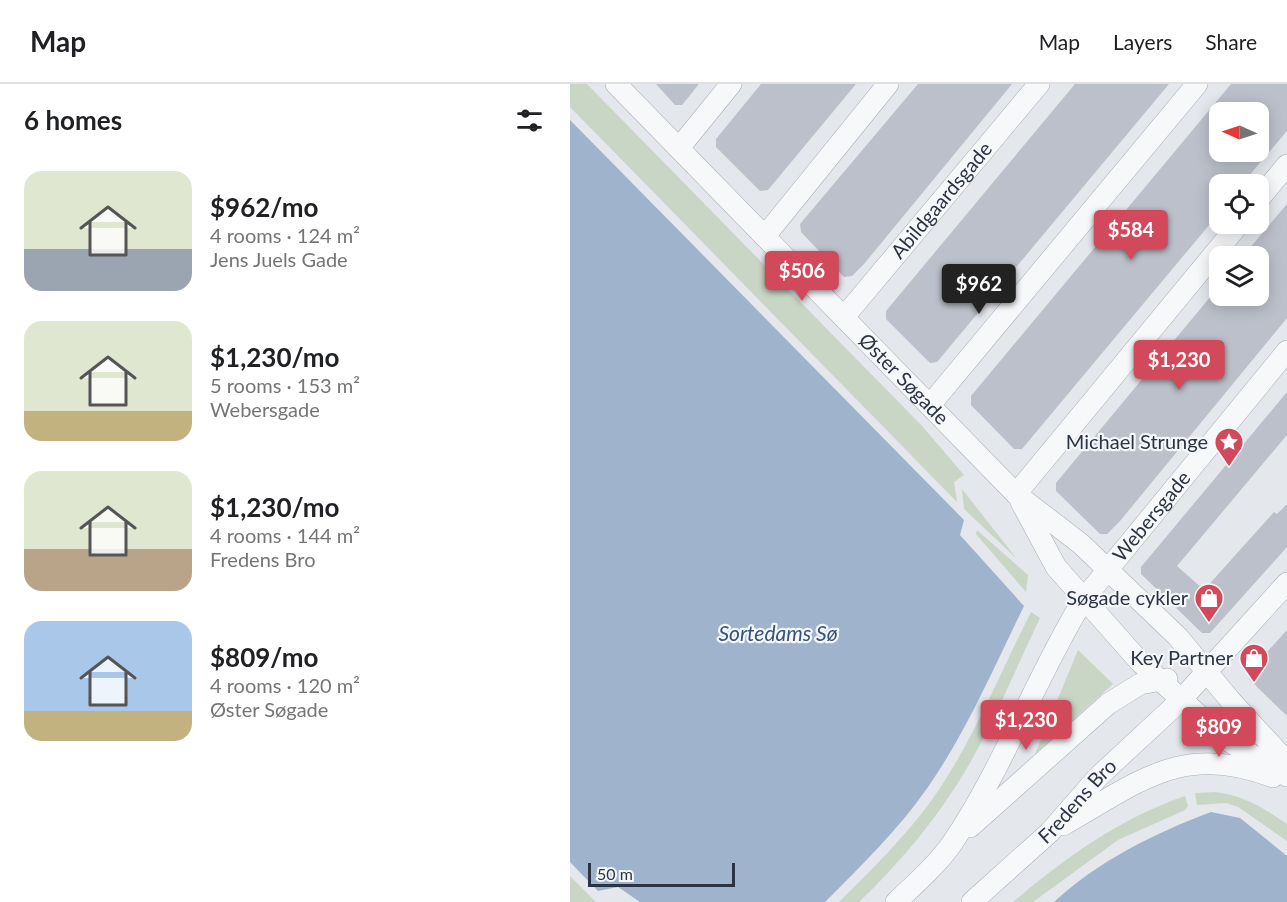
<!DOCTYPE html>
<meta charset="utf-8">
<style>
:root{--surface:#fff;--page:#f6f6f6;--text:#202124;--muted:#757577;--line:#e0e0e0;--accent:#d1495b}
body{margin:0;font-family:Lato,sans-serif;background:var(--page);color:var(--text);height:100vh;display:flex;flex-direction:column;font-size:22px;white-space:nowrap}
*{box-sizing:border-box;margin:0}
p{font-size:20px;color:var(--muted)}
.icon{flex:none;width:33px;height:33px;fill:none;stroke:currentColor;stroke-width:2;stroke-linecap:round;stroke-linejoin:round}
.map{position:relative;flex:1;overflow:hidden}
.sheet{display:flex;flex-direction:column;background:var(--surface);width:570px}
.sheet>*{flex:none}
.needle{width:39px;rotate:273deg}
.controls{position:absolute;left:639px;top:18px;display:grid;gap:12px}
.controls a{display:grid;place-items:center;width:60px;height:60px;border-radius:12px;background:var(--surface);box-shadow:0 3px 15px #0003;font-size:30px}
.scale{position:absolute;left:18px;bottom:15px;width:147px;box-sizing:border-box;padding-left:6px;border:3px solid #2b3445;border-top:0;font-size:16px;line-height:21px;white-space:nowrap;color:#2b3445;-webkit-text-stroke:4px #f4f6f9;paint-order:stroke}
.price{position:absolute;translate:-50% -51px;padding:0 14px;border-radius:6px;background:var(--accent);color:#fff;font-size:20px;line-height:39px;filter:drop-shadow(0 2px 3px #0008)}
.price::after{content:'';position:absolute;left:50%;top:36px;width:18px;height:14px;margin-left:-9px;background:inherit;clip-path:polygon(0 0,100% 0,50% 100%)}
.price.active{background:#222;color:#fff}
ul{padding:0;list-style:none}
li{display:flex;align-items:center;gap:18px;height:150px;padding:0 24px}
li span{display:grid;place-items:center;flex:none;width:168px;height:120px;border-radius:18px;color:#555}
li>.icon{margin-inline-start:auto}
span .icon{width:72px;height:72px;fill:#fffc;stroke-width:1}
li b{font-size:26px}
h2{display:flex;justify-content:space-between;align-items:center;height:72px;padding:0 24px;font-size:26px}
header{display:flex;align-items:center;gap:36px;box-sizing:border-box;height:84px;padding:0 30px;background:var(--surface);border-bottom:2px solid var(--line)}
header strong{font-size:28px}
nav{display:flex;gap:33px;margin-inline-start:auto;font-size:21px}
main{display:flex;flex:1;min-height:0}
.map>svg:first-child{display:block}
</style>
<header>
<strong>Map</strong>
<nav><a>Map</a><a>Layers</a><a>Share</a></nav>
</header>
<main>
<section class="sheet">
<h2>6 homes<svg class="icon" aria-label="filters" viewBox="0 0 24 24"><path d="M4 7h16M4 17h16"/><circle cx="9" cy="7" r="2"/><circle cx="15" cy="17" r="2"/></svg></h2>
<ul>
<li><span style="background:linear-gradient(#dfe7d0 65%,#9aa5b1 0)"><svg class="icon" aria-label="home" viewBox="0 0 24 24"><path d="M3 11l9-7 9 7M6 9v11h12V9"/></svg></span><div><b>$962/mo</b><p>4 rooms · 124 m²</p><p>Jens Juels Gade</p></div></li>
<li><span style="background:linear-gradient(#dfe7d0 75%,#c2b280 0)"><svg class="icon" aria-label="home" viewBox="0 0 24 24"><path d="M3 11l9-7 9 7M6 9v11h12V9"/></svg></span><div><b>$1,230/mo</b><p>5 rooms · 153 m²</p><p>Webersgade</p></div></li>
<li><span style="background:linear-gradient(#dfe7d0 65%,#b9a48a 0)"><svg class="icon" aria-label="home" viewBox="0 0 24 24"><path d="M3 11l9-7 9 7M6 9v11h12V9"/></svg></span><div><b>$1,230/mo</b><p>4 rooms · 144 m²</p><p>Fredens Bro</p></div></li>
<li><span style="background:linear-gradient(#a9c7e8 75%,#c2b280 0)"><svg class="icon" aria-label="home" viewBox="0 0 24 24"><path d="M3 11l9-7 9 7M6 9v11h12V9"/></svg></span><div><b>$809/mo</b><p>4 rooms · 120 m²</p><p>Øster Søgade</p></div></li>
</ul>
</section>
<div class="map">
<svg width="717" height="818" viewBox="0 0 717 818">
<rect width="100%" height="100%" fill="#e4e7ec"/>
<!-- green -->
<g fill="#c9d6c5">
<path d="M0 0H17L352 342 394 391 384 398 387 418 0 23Z"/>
<path d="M392 405 447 475 394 425Z"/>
<path d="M407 446 458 491 456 508 406 450Z"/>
<path d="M461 528 470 534C447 582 426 633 400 679 370 731 332 777 289 818H269C301 786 334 754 361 717 402 660 429 591 461 528Z"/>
<path d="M508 566 543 600 465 670Z"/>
<path d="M645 708C673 711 694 724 717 740V757L668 723 656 719 627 721 625 709Z"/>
<path d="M615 712 618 722 615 726 548 756 463 818H443C495 774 550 734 615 712Z"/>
<path d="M0 792 26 818H0Z"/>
</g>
<!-- water -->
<g fill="#9fb4cc">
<path d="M0 36 394 436 390 451 454 522C424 583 397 647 358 703 329 745 291 782 255 818H70L48 803 28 807 0 778Z"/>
<path d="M641 728 670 734 717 772V818H484C528 777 585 749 641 728Z"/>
</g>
<!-- building -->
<g fill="#bbc0ca" fill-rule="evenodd">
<path d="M86 0H129L112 21H105Z"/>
<path d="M191 0H286L198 106 190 107 146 63V55Z"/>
<path d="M348 0H442L294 180 282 192 274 193 231 148 230 140Z"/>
<path d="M505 0H599L367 278 360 279 316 235V227Z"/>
<path d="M661 0H717V47L672 100H650V128L452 365H444L401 321V312ZM650 28H688V68H650Z"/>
<path d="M717 120V234L550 437 537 450H530L486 407V399L641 212H688V172H673Z"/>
<path d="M717 308V351L607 482 634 506 704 428 707 430 717 420V463L640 549H632L571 490V483Z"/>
<path d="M717 546V632L679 595 680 587Z"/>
</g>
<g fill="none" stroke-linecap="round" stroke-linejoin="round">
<!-- minor casing -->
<g stroke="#a9aeb7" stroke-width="22">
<g id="minor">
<path id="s1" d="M46 0 446 410 511 460 608 553 660 616 717 678"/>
<path d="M109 64 161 0"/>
<path d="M688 116 717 81"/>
<path d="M195 152 318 0"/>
<path id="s2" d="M274 233 469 0"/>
<path d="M360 321 627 0"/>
<path d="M446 410 669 140"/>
<path d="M451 418 486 483 570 578 655 655 717 692"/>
<path d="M493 741C569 698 612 658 703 693"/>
<path d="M400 743 538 620 570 600 597 595"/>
<path id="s3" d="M326 818C345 800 368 780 383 758 434 682 465 595 513 516L717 267"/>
<path id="s4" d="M402 818 480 748 528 693 610 617 717 499"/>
</g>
</g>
<!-- minor -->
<use href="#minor" stroke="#f7f8fa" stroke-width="21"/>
</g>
<!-- icons -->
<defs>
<g id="sight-pin" transform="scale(1.5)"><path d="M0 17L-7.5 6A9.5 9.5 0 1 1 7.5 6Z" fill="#d1495b" stroke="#f4f6f9"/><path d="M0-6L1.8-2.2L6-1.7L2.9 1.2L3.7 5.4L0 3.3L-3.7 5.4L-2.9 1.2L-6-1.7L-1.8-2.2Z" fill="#fff"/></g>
<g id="shop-pin" transform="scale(1.5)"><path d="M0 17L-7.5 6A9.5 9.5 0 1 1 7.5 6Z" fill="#d1495b" stroke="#f4f6f9"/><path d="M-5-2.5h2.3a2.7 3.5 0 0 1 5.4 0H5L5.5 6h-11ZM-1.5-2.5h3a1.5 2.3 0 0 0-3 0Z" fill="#fff"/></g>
</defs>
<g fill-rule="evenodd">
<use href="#sight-pin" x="659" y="358"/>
<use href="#shop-pin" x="639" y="514"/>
<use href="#shop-pin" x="684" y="574"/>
</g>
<g text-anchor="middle" stroke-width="4.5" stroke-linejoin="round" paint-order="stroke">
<!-- street labels -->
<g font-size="20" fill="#2b3445" stroke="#f4f6f9">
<text dy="7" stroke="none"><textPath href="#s2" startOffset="152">Abildgaardsgade</textPath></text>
<text dy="7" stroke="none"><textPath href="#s1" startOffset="412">Øster Søgade</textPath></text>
<text dy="7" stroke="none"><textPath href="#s3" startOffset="466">Webersgade</textPath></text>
<text dy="7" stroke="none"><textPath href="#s4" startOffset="146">Fredens Bro</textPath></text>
</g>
<!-- poi labels -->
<g font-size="20" fill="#2b3445" stroke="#f4f6f9" text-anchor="end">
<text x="638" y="365">Michael Strunge</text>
<text x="618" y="521">Søgade cykler</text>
<text x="663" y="581">Key Partner</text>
</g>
<!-- water labels -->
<g font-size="21" font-style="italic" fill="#34527a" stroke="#f4f6f9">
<text x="208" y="557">Sortedams Sø</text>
</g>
</g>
</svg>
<div class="controls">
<a><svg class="needle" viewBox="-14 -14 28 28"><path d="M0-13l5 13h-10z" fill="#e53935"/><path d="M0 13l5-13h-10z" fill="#757577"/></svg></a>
<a><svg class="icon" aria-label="locate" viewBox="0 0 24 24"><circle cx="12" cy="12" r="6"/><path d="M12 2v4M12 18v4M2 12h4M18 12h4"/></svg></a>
<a><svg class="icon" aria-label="layers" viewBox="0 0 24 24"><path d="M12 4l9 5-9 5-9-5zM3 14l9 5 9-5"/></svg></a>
</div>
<div class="scale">50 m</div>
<b class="price" style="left:561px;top:177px">$584</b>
<b class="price" style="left:232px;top:218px">$506</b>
<b class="price active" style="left:409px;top:231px">$962</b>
<b class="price" style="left:609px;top:307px">$1,230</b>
<b class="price" style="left:456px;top:667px">$1,230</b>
<b class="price" style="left:649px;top:674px">$809</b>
</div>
</main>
